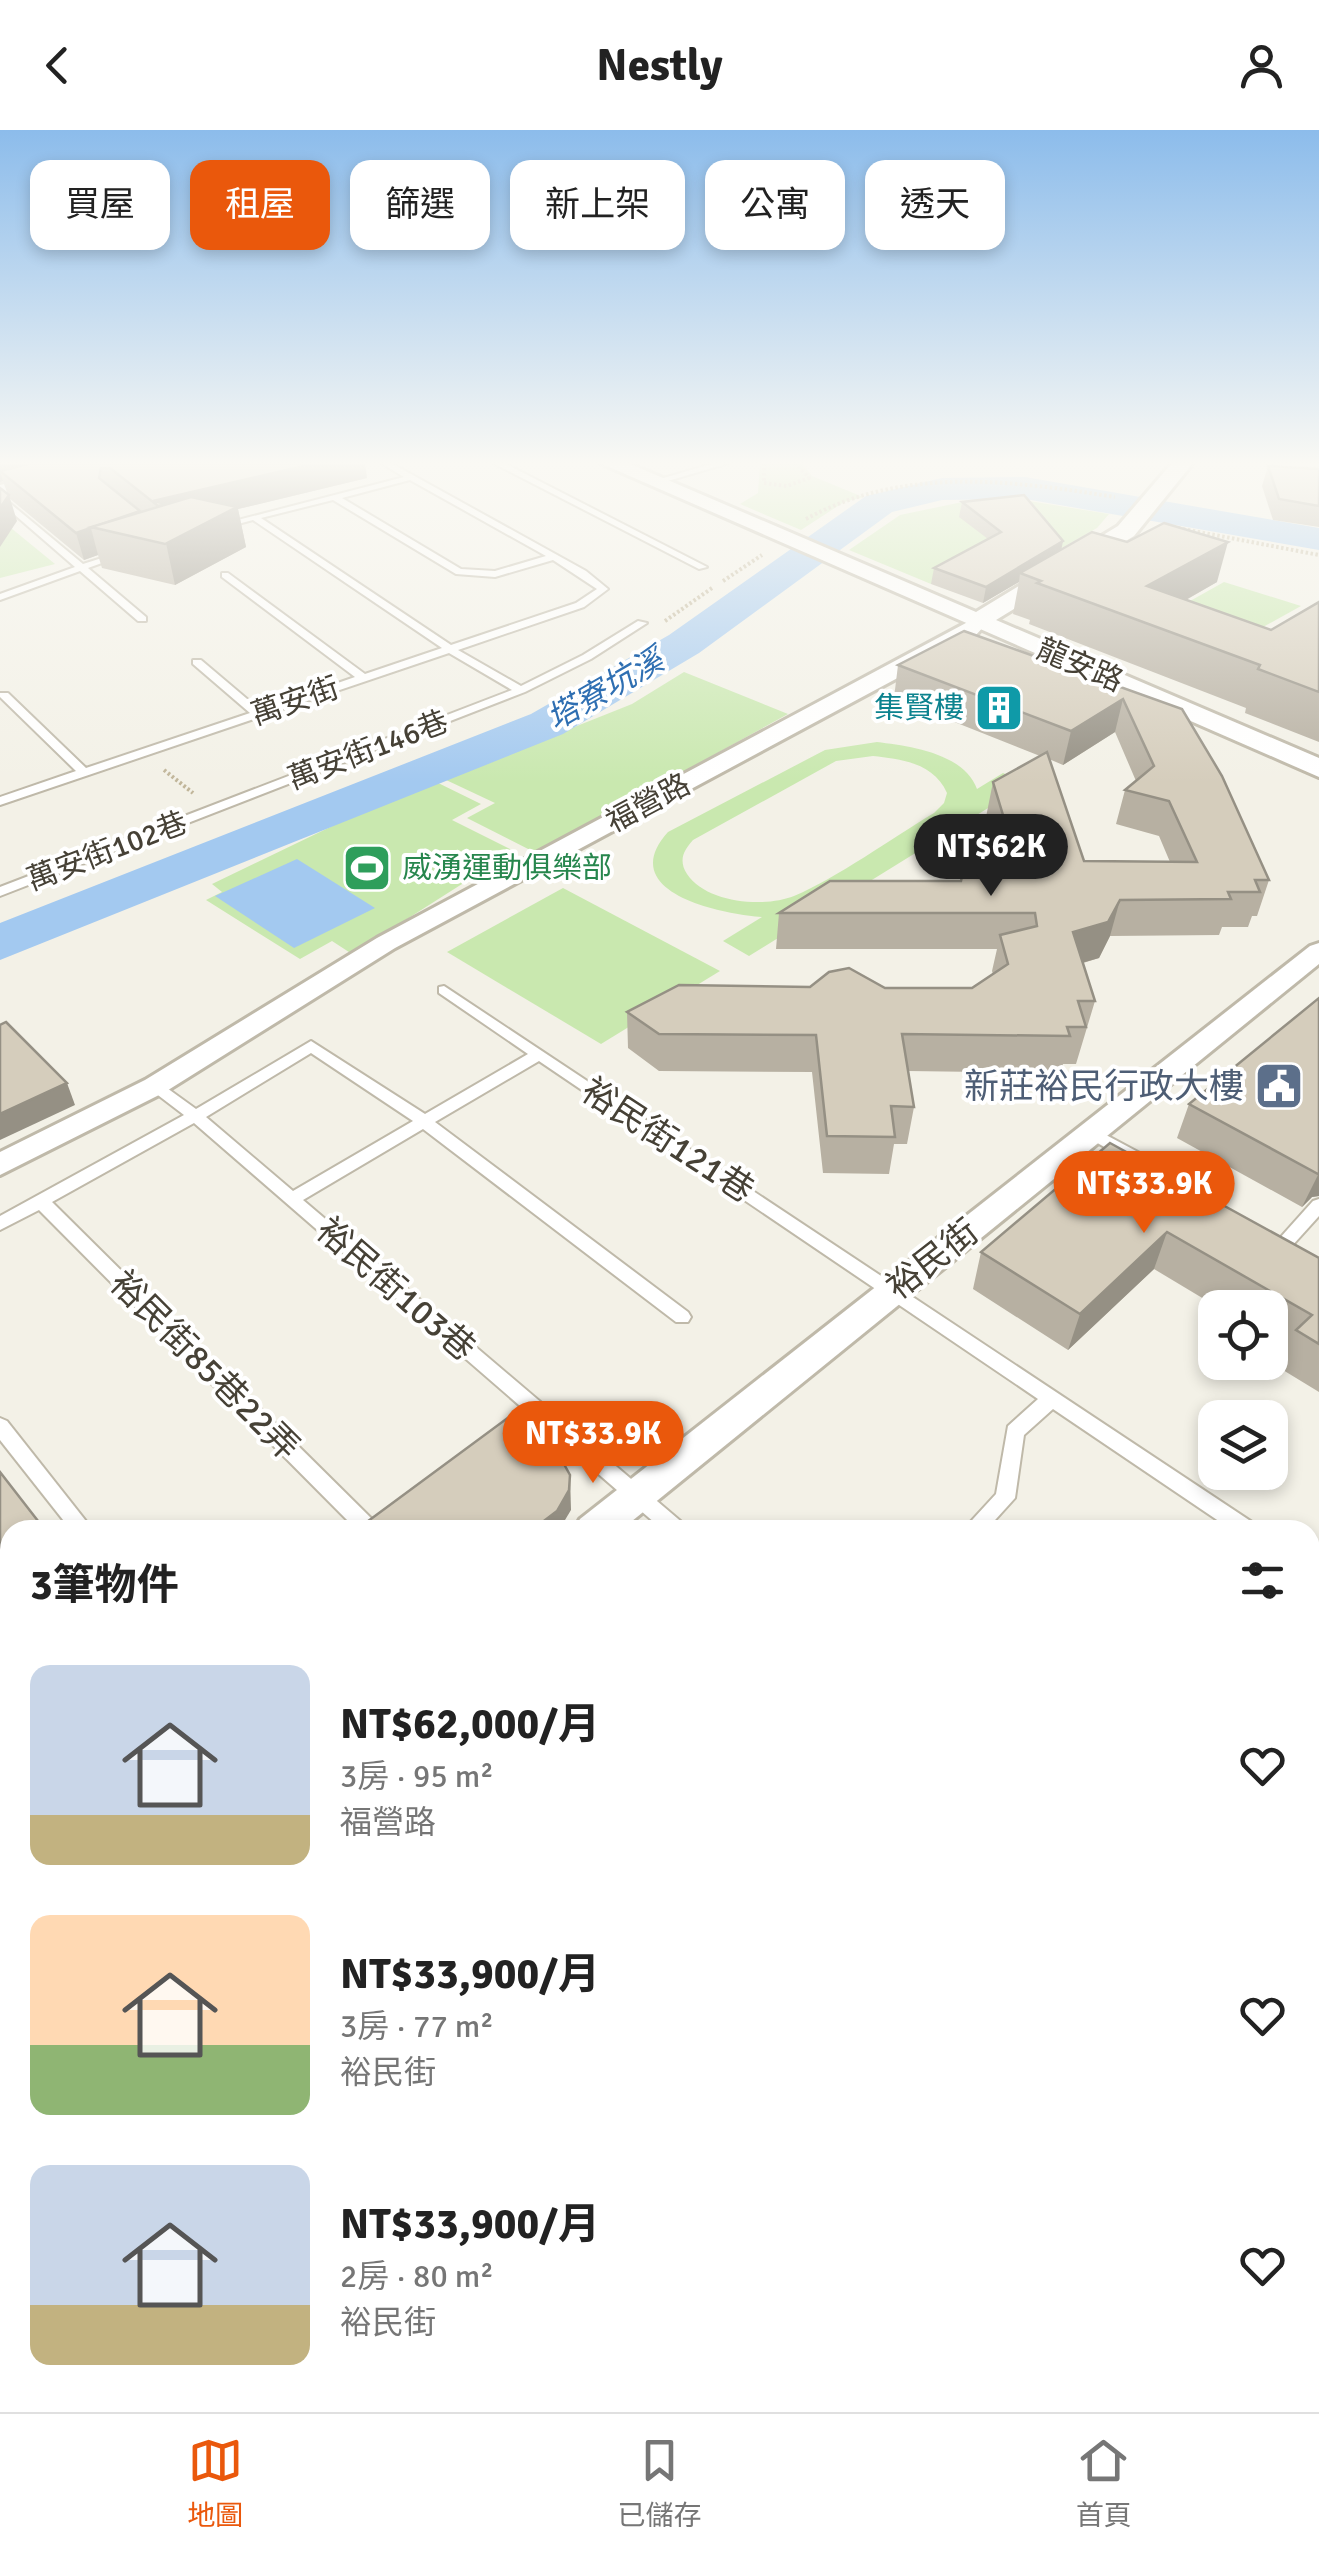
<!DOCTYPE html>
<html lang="zh-TW">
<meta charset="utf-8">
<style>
:root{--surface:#fff;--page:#f2f2f2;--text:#222;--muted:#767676;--line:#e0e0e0;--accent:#ea580c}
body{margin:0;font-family:Signika,"Noto Sans TC",sans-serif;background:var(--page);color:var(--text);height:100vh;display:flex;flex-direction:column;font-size:38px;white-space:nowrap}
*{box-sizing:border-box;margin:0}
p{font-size:32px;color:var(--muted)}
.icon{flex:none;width:55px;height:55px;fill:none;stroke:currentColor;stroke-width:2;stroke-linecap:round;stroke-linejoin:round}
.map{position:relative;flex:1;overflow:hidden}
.sheet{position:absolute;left:0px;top:1390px;width:1320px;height:892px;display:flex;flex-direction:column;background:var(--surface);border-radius:30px 30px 0 0;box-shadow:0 5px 15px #0003}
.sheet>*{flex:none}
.hud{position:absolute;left:30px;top:30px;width:1260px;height:90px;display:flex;gap:20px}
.tools{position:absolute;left:1198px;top:1160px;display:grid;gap:20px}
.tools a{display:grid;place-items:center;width:90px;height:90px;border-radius:20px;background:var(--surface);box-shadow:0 5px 15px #0003;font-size:50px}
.price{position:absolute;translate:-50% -85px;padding:0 22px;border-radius:35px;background:var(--accent);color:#fff;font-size:32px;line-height:65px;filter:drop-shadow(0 2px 5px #0008)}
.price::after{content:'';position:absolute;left:50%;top:60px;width:30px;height:22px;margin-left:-15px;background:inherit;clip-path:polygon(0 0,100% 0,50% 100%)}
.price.selected{background:#222;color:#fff}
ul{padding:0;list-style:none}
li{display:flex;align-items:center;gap:30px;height:250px;padding:0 30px}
li span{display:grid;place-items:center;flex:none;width:280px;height:200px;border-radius:20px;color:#555}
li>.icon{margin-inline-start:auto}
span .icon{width:120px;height:120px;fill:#fffc;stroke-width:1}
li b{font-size:42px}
h2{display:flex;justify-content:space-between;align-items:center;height:120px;padding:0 30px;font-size:42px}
.tag{padding:0 35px;border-radius:20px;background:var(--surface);box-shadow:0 5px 15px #0003;font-size:35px;line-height:90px}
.tag.selected{background:var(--accent);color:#fff}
header{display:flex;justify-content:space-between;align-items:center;height:130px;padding:0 30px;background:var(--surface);font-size:45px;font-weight:700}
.tab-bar{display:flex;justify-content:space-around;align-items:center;height:140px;border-top:2px solid var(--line);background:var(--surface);font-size:28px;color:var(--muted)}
.tab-bar a{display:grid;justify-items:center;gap:5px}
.tab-bar .selected{color:var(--accent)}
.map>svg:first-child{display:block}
</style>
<header><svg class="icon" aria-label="back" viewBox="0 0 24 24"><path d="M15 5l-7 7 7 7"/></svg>Nestly<svg class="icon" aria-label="person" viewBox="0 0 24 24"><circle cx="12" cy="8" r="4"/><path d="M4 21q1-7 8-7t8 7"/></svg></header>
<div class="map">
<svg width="1319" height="2282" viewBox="0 0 1319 2282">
<rect width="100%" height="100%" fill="#f3f1e7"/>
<!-- green -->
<g fill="#c9e8af" fill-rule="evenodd">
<path d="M760 333H802L812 346 863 367 844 372 801 400 740 374 758 363Z"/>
<path d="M972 370H1023L1109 384 1097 398 1042 429 1001 416 931 454 849 420 900 385Z"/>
<path d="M0 389 55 434 0 448Z"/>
<path d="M1224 452 1301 476 1256 501 1174 480Z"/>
<path d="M684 542 788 584 536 723 467 688 495 673 444 649 632 574Z"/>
<path d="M877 612C909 616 964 623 977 659L1003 643 1027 654 749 826 723 811 762 787C720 784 614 762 668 702L825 620ZM873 626C901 629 934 633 947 663L944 673 934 683C892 708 837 748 794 766 764 778 706 773 687 744 678 730 684 720 693 710L836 631Z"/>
<path d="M430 649 481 674 452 690 514 721 352 824 332 811 300 829 206 770 222 762 212 754Z"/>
<path d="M563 758 720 841 601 914 447 822Z"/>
</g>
<!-- water -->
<path fill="#a3c9f0" d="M297 729 375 778 294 818 215 766Z"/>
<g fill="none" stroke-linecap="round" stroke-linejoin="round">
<!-- river -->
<path fill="#a3c9f0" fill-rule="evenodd" d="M1025 347 1319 398V420L1025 369 942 370 892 382 699 523 563 604 0 830V793L531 584 669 505 866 366 942 348Z"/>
<!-- service casing -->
<g stroke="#bfb9a9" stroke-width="4">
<g id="service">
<path d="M381 333H391L586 441 608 459 584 477 458 520 521 556 583 525 638 491 647 493 591 529 525 562 0 766V757L512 560 449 523 0 675V667L76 641 0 567V563H8L86 638 250 583 193 534V530H201L260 580 355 547 222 447V443H228L365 544 442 518 253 390 219 399 215 396 404 347ZM410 350 546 426 495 441 461 439 342 368ZM333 370 456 444 495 447 553 430 597 459 576 473 451 515 261 388Z"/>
<path d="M493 333H504L707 437 699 439Z"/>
<path d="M715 333H729L654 355 650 352Z"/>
<path d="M0 365 83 434 124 421V425L88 438 146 487V491H138L80 441 0 470V464L75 437 0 372Z"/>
<path d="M444 856 1255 1394 1258 1400H1232L1053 1279 1024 1305 1015 1368 986 1400H963L996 1364 1008 1296 1038 1269 539 931 435 992 688 1182 691 1187 688 1192H676L423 999 303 1070 684 1394 687 1400H663L194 993 52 1072 376 1393 379 1400H357L39 1080 0 1100V1086L184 985 150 959 147 956 150 953H160L196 979 311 911 425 984 528 924 439 863V857ZM311 923 413 991 293 1061 206 987Z"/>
<path d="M1093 998 1151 1029 1153 1033 1151 1037H1139L1087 1007 1085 1003Z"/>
<path d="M1319 1069V1086L1291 1117H1279L1276 1113 1279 1109 1313 1071Z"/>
<path d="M0 1288 7 1291 93 1400H71L0 1310Z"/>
<path d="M1310 1433 1319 1437V1457L1310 1453Z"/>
<path d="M1319 1475V1502L1310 1507V1480Z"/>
<path d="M1310 1948 1319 1951V1983L1310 1980Z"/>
<path d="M1319 2116V2154L1310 2157V2119Z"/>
<path d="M324 2272H356L360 2282H328Z"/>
<path d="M768 2272H801L805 2282H772Z"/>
<path d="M1222 2272H1252L1249 2282H1219Z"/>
</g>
</g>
<!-- minor casing -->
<g stroke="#bfb9a9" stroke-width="6">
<g id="minor">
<path d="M100 333H130L0 365V355Z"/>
<path d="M979 486 988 492 974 507 395 818 165 962 0 1045V1022L145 950 377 808Z"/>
<path d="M1319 813V834L621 1400H574L580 1389 1310 816Z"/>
<path d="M10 1851V1903L0 1907V1855Z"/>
</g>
</g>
<!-- tertiary casing -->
<g stroke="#bfb9a9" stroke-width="6">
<path id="tertiary" d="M600 333H628L976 482 1118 396 1172 333H1193L1134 406 996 490 1319 628V647Z"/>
</g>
<!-- path -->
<g stroke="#c1b69a" stroke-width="4" stroke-dasharray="2.5 2.5" stroke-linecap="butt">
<path d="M764 333V353L787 356 809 348 796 333"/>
<path d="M806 389C903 336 1010 350 1115 367"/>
<path d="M1173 397 1319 425"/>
<path d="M723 451 762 425"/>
<path d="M665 491 712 458"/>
<path d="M164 640 193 663"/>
</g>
<!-- service -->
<use href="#service" fill="#fff" fill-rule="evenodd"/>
<!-- minor -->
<use href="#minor" fill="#fff" fill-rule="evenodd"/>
<!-- tertiary -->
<use href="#tertiary" fill="#fff" fill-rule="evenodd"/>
</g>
<!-- wall -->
<g fill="#b7b0a2" fill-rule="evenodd">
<path d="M0 333 367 348 238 379 246 417 175 455 102 438 98 425 84 430 9 368 17 391 3 351 0 352Z"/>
<path d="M1268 336 1319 339V397L1273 390 1262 356Z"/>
<path d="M962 372 1062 419 1217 452 1186 470 1271 500 1319 472V612L1245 583 1246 578 1029 494 1030 490 1013 484 1019 452 983 473 931 454 934 438 988 409 959 387Z"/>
<path d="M964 501 1182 579 1269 750 1257 786H1252L1248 797H1222L1219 805 1110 806 1099 828 1083 833 1095 871 1076 934H1063L1060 943 908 941 914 977 907 1014H894L889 1044 823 1043 812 942 659 941 628 918 627 882 885 858H972L993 844 992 841 997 819H776L779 783 961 751 996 722 986 687 993 652 1040 626 894 568 898 535ZM1115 602 1136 651 1125 660 1116 694 1159 706 1170 732 1084 731 1049 629 1063 635Z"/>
<path d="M1319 868V1066L1312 1067 1302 1077 1177 1008 1189 974Z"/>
<path d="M1110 1013 1319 1128V1262L1278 1237 1287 1218 1270 1208V1178H1219L1154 1139 1068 1220 973 1159 981 1122Z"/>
</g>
<!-- shaded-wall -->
<g fill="#959084">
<path d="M0 333H55L0 341 3 351 0 352Z"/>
<path d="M317 333H365L367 348 238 379 246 417 175 455 158 376 153 371Z"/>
<path d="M9 365 17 391 0 417V378Z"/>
<path d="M91 398 98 425 84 430 76 403Z"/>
<path d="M1063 411 1060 427 1020 443 1019 452 983 473 986 457Z"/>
<path d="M1228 412 1217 452 1145 493 1147 456Z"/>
<path d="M1123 569 1115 602 1063 635 1071 601Z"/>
<path d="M1120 770 1110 806 1099 828 1064 838 1073 802Z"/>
<path d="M67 953 75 975 0 1010V984Z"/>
<path d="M1319 1043V1066L1312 1067 1302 1077Z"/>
<path d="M1167 1102 1154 1139 1068 1220 1080 1184Z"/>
<path d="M570 1345 571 1380 559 1400H532Z"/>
<path d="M10 1808V1842L0 1850V1815Z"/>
</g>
<!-- building -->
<g fill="#d5cdbc" stroke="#959084" stroke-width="2.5">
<path d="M33 333H317L153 371 166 374 158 376 110 338H101L99 348 140 381 76 403 0 341Z"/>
<path d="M1268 336 1319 339V376L1279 369Z"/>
<path d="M0 358 9 365 0 378Z"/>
<path d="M1024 365 1063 411 986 457 934 438 1001 402 962 372Z"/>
<path d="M191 367 237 377 165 414 91 397Z"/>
<path d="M1164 393 1228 412 1147 456 1271 500 1319 472V562L1258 539 1260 535 1037 453 1041 451 1020 443 1092 402 1127 412Z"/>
<path d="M964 501 1182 579 1222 646 1269 750H1255L1260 762H1228L1231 769 1120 770 1108 792 1073 802 1095 871H1078L1086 897H1067L1070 906 902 904 914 977 891 976 895 1007 827 1006 816 905 659 904 627 882 679 855 810 857 829 842 849 838 885 858H972L1008 834 1000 805 1037 796 1035 783H779L830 751H961L966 728 1013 718 993 652 1047 622 1084 731 1197 732 1169 671 1125 660 1154 636 1123 569 1071 601 898 535Z"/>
<path d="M1319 868V1043L1318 1044 1189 974Z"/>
<path d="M6 892 67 953 0 984V895Z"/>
<path d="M1110 1013 1319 1128V1214L1296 1200 1312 1185 1167 1102 1080 1184 981 1122Z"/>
<path d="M513 1284 560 1327 570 1345 569 1360 557 1381 532 1400H356Z"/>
<path d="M0 1342 45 1400H10V1531L0 1517Z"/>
<path d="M10 1660V1808L0 1815V1668Z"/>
<path d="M359 2272H543L550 2282H365Z"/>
</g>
<!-- sky -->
<linearGradient id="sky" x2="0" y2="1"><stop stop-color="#8cbceb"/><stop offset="0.51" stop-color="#faf9f4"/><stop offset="1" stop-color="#faf9f4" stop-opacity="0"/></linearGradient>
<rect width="1319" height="653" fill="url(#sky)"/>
<!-- icons -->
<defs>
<g id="building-square" transform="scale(2.5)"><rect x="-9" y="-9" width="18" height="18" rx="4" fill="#0f9aa8" stroke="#fff"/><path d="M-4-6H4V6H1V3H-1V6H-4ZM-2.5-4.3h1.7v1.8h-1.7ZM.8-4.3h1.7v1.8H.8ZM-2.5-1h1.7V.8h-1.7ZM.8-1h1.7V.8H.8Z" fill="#fff"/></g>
<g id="stadium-square" transform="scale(2.5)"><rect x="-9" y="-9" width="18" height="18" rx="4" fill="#2e9e5b" stroke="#fff"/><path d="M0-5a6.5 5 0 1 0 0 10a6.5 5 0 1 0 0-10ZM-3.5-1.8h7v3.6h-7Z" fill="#fff"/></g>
<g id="civic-square" transform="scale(2.5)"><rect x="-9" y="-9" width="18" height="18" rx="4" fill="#5c6f8a" stroke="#fff"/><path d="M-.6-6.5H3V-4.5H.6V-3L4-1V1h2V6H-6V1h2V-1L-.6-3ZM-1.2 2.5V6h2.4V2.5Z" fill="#fff"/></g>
</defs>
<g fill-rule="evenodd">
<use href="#building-square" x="999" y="578"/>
<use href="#stadium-square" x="367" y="738"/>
<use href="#civic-square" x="1279" y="956"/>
</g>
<g text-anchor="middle" stroke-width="8" stroke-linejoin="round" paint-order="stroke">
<!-- far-street labels -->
<g font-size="30" fill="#464136" stroke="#fff">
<text transform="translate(1080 535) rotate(23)" y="10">龍安路</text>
<text transform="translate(295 571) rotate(-19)" y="10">萬安街</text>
<text transform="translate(368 620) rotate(-21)" y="10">萬安街146巷</text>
<text transform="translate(648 673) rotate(-28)" y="10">福營路</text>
<text transform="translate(107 721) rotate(-21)" y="10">萬安街102巷</text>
</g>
<!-- far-culture labels -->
<g font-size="30" fill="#0d838f" stroke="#fff" text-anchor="end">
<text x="964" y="588">集賢樓</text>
</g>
<!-- far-leisure labels -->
<g font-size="30" fill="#27864d" stroke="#fff" text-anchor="start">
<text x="402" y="748">威湧運動俱樂部</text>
</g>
<!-- far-water labels -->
<g font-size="32" font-style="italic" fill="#2f6fb2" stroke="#fff">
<text transform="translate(605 559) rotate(-30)" y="11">塔寮坑溪</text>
</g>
<!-- service labels -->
<g font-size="35" fill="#4e5e75" stroke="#fff" text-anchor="end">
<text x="1244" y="968">新莊裕民行政大樓</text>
</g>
<!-- street labels -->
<g font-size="35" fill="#464136" stroke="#fff">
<text transform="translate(668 1010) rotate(33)" y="12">裕民街121巷</text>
<text transform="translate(932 1129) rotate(-38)" y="12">裕民街</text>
<text transform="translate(396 1159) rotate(41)" y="12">裕民街103巷</text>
<text transform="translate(205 1235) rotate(45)" y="12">裕民街85巷22弄</text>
</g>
</g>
</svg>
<div class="tools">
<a><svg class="icon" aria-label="locate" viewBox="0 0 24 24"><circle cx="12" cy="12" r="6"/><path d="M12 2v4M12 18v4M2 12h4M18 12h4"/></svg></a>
<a><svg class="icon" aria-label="layers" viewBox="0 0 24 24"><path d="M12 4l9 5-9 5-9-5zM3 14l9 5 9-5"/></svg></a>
</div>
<b class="price selected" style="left:991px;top:769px">NT$62K</b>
<b class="price" style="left:1144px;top:1106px">NT$33.9K</b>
<b class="price" style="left:593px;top:1356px">NT$33.9K</b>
<div class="hud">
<a class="tag">買屋</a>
<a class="tag selected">租屋</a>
<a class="tag">篩選</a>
<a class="tag">新上架</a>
<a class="tag">公寓</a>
<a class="tag">透天</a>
</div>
<section class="sheet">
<h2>3筆物件<svg class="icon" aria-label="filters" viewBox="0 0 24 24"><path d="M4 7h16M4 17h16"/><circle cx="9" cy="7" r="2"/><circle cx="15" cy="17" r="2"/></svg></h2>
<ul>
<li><span style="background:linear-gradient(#c9d6e8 75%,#c2b280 0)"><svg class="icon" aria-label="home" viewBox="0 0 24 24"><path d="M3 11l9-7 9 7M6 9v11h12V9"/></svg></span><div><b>NT$62,000/月</b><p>3房 · 95 m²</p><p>福營路</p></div><svg class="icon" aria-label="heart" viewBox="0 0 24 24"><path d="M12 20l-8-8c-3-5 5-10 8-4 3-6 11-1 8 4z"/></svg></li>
<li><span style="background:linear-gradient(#ffd9b3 65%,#8fb573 0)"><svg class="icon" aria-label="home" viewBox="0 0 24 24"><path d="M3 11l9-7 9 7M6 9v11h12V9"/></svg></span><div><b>NT$33,900/月</b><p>3房 · 77 m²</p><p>裕民街</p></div><svg class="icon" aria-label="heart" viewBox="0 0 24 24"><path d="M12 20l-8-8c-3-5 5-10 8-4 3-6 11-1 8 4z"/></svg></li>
<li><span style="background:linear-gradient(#c9d6e8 70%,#c2b280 0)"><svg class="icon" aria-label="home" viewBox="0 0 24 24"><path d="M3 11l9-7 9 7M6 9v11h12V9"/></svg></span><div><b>NT$33,900/月</b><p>2房 · 80 m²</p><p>裕民街</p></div><svg class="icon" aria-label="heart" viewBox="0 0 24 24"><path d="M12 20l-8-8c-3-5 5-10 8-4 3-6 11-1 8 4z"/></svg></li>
</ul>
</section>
</div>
<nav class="tab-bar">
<a class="selected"><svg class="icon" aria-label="map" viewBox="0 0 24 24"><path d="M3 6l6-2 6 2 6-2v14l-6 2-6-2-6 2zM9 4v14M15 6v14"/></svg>地圖</a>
<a><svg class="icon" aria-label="saved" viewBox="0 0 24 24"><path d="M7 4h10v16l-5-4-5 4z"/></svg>已儲存</a>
<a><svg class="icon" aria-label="home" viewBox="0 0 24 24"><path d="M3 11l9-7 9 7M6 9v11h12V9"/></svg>首頁</a>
</nav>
